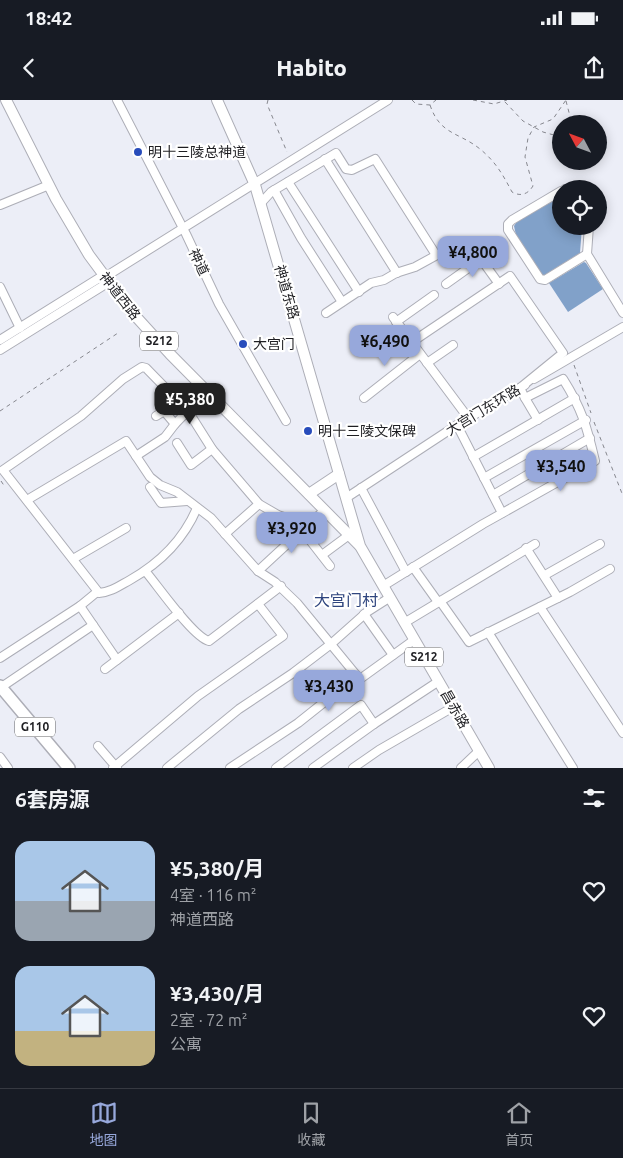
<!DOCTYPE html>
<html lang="zh">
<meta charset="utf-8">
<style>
:root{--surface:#171b24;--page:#242831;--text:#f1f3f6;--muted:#9ea1a6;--line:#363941;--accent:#97a8db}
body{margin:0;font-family:Ubuntu,"Noto Sans SC",sans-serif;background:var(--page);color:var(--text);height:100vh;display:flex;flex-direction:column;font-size:19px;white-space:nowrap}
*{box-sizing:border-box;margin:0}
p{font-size:16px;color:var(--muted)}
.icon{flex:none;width:28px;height:28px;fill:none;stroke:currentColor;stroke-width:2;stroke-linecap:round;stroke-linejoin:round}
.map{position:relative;height:668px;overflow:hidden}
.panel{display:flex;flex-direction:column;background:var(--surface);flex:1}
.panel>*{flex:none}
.needle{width:32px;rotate:311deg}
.fabs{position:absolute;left:552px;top:15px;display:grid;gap:10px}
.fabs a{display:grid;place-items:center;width:55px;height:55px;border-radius:50%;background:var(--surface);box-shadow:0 2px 12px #0003;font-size:25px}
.price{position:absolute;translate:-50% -42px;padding:0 11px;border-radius:10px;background:var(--accent);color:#111;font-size:16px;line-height:32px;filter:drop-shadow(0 1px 2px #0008)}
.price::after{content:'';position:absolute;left:50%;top:30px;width:15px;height:11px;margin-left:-8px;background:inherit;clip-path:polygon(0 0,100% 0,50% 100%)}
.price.current{background:#222;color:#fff}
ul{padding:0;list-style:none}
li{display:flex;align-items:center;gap:15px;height:125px;padding:0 15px}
li span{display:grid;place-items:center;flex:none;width:140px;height:100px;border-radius:15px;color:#555}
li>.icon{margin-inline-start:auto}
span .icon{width:60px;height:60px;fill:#fffc;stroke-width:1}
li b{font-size:21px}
h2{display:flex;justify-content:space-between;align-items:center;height:60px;padding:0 15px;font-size:21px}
.status{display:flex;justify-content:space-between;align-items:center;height:35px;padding:0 25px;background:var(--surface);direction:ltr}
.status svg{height:14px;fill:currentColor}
header{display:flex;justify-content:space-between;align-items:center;height:65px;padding:0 15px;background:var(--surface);font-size:22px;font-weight:800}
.tabs{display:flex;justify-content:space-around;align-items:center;height:70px;border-top:1px solid var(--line);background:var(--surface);font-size:14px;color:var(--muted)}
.tabs a{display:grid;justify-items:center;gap:2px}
.tabs .current{color:var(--accent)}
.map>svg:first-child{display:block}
</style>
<div class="status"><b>18:42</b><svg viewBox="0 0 49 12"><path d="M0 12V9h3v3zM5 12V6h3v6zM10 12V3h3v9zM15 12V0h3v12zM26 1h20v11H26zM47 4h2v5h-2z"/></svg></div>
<header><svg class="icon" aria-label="back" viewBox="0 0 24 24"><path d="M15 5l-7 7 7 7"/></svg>Habito<svg class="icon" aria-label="share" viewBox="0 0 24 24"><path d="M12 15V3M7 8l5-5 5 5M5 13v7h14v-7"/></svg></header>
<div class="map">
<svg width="623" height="668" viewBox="0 0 623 668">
<rect width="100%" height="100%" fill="#eceef7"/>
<!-- water -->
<g fill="#81a1c9">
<path d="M561 97V126H582L580 153 543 176 516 135 514 126 518 120Z"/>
<path d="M584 162 586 163 603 189 568 212 549 183Z"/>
</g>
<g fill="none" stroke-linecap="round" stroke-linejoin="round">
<!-- minor casing -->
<g stroke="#adaeb7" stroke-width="10">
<g id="minor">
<path d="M117 0 186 134 219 204 286 321"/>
<path d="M325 59 397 173"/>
<path d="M288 82 359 192"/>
<path d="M565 89H576"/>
<path d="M274 90 301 138 342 202"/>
<path d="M561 91 512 120 508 124V130L540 179 545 180 587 154"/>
<path d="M261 103 271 92 336 53 346 69 352 70 375 59 436 155"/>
<path d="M0 105 49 85"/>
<path d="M589 126 587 154 623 213"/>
<path d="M105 177 388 0"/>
<path d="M446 184 481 159 499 184"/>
<path d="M0 187 20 228"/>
<path d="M326 213 371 183 384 180 396 173 415 167 457 144"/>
<path d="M393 217 469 319"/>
<path d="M396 222 434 195"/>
<path d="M0 240 104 175"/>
<path d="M0 250 109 182"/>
<path d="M427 263 453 245"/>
<path d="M534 279 623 227"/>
<path d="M364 298 420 254"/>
<path d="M525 298 538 320"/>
<path d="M156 316 164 311 175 324 207 291"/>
<path d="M457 325 502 413"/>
<path d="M177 343 191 365 212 349"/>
<path d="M136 356 165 337 175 324"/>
<path d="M473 357 575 298"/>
<path d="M484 378 586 320"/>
<path d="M150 387 161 403 187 401"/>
<path d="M361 388 406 472"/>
<path d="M493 395 590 338"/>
<path d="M346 398 457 325 525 285"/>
<path d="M27 400 126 341 150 377 160 385 177 392 211 418 258 471 275 482 297 503 357 576"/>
<path d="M197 408C183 441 160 463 130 480 119 486 111 492 99 493L3 370 81 316 123 279 142 267 146 268 188 311 212 349 259 404 278 415 295 421H312L325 410"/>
<path d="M302 430 330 466"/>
<path d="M225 434 259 404"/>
<path d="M526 448 558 498"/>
<path d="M322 455 349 435"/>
<path d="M73 459 126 428"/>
<path d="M413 467 438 502"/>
<path d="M258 471 312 421"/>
<path d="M146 472C158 486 193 537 209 541L281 486"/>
<path d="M545 475 600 444"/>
<path d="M383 486 483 424 595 361C587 327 582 309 563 279L525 298 520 288 563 253 510 176 412 242"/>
<path d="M97 492 80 506 117 560"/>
<path d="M440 501 469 542 570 492 610 469"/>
<path d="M540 507 623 633"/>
<path d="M364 514 393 555"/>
<path d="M404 523 535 444"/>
<path d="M488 532 573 668"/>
<path d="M0 558 80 506"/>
<path d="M105 569 179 513"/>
<path d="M0 588 93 525"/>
<path d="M98 646 117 668"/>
<path d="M0 657 8 668"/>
<path d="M113 668 198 596 283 536 258 504"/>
<path d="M167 668 239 609 293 573 331 544 367 512 389 498"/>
<path d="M230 668 298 623 357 576 360 579 414 540"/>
<path d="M276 668 361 605 374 624 439 581"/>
<path d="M313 668 374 624"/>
<path d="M353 668 379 650 455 606"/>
<path d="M461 668 479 651"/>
</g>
</g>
<!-- major casing -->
<g stroke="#adaeb7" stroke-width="12">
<g id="major">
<path d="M6 0 56 99 89 155 129 209 170 254 359 445"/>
<path d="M217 0 255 85 360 446 489 668"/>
<path d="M309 394 339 374"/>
</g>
</g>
<!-- highway casing -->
<g stroke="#adaeb7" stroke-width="14">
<path id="highway" d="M0 586 69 668"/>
</g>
<!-- path -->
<g stroke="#86878e" stroke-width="1" stroke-dasharray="4 4" stroke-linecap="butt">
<path d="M268 0 267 4 287 52"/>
<path d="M412 0 416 4 430 5 436 0"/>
<path d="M473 0 494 4 507 0"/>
<path d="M566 1 572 24"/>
<path d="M505 2 523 21 543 32 561 37"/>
<path d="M430 5C440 35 459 32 480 49 496 62 503 75 512 92 521 97 528 94 533 86L525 57 528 38 534 27 553 19 566 0"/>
<path d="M574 265 591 313"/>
<path d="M0 311 118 233"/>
<path d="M594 322 623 396"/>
<path d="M1 381 5 387"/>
</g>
<!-- minor -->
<use href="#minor" stroke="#fff" stroke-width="8"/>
<!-- major -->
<use href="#major" stroke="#fff" stroke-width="10"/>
<!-- highway -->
<use href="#highway" stroke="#fff" stroke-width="11"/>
</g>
<!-- markers -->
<g fill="#284cbb" stroke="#fff" stroke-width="2">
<circle cx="138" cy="52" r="5"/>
<circle cx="243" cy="244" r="5"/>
<circle cx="308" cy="331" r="5"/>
</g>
<g text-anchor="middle" stroke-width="4.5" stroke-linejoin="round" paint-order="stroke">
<!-- shield labels -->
<g fill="#fff" stroke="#626264" stroke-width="1">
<rect x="140" y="231.5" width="38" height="19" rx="4"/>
<rect x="405" y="547.5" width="38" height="19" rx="4"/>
<rect x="15" y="617.5" width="40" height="19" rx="4"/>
</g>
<g font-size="12" font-weight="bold" fill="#1e1e22">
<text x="159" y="245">S212</text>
<text x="424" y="561">S212</text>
<text x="35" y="631">G110</text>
</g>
<!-- poi labels -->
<g font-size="14" fill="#1e1e22" stroke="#fff" text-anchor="start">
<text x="148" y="57">明十三陵总神道</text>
<text x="253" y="249">大宫门</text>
<text x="318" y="336">明十三陵文保碑</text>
</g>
<!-- street labels -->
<g font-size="14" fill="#1e1e22" stroke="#fff">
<text transform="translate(199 162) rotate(65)" y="5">神道</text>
<text transform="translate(287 192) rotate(74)" y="5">神道东路</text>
<text transform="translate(120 196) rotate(52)" y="5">神道西路</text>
<text transform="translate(483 310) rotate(-31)" y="5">大宫门东环路</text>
<text transform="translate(455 609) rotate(60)" y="5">昌赤路</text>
</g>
<!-- quarter labels -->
<g font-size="16" fill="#2f457e" stroke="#fff">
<text x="346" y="506">大宫门村</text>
</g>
</g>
</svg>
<div class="fabs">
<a><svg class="needle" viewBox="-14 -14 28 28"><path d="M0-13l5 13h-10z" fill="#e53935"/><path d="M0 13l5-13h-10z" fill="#9ea1a6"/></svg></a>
<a><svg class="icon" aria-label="locate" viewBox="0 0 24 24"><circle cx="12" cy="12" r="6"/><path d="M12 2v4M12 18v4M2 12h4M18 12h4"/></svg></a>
</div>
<b class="price" style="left:473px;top:178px">¥4,800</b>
<b class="price" style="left:385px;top:267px">¥6,490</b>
<b class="price current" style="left:190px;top:325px">¥5,380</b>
<b class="price" style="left:561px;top:392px">¥3,540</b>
<b class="price" style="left:292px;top:454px">¥3,920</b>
<b class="price" style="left:329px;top:612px">¥3,430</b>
</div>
<section class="panel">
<h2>6套房源<svg class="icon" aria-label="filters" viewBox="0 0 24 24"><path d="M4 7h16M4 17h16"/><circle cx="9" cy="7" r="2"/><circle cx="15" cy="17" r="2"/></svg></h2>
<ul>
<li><span style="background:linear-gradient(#a9c7e8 60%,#9aa5b1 0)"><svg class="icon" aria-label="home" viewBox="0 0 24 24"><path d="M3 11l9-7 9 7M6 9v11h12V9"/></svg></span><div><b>¥5,380/月</b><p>4室 · 116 m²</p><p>神道西路</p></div><svg class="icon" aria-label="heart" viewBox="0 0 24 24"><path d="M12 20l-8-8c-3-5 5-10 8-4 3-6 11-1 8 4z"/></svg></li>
<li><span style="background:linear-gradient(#a9c7e8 65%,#c2b280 0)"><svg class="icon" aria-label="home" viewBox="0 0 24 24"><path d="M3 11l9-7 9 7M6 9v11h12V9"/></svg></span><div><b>¥3,430/月</b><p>2室 · 72 m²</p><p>公寓</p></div><svg class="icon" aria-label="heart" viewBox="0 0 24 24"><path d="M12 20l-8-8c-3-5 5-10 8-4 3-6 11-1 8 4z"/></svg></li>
</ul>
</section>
<nav class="tabs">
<a class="current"><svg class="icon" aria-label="map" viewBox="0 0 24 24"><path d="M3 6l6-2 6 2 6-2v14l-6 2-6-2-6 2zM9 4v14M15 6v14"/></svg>地图</a>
<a><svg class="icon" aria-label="saved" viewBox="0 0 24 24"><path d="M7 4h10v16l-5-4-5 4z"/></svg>收藏</a>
<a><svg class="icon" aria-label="home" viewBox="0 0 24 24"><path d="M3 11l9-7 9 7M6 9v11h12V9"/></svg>首页</a>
</nav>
